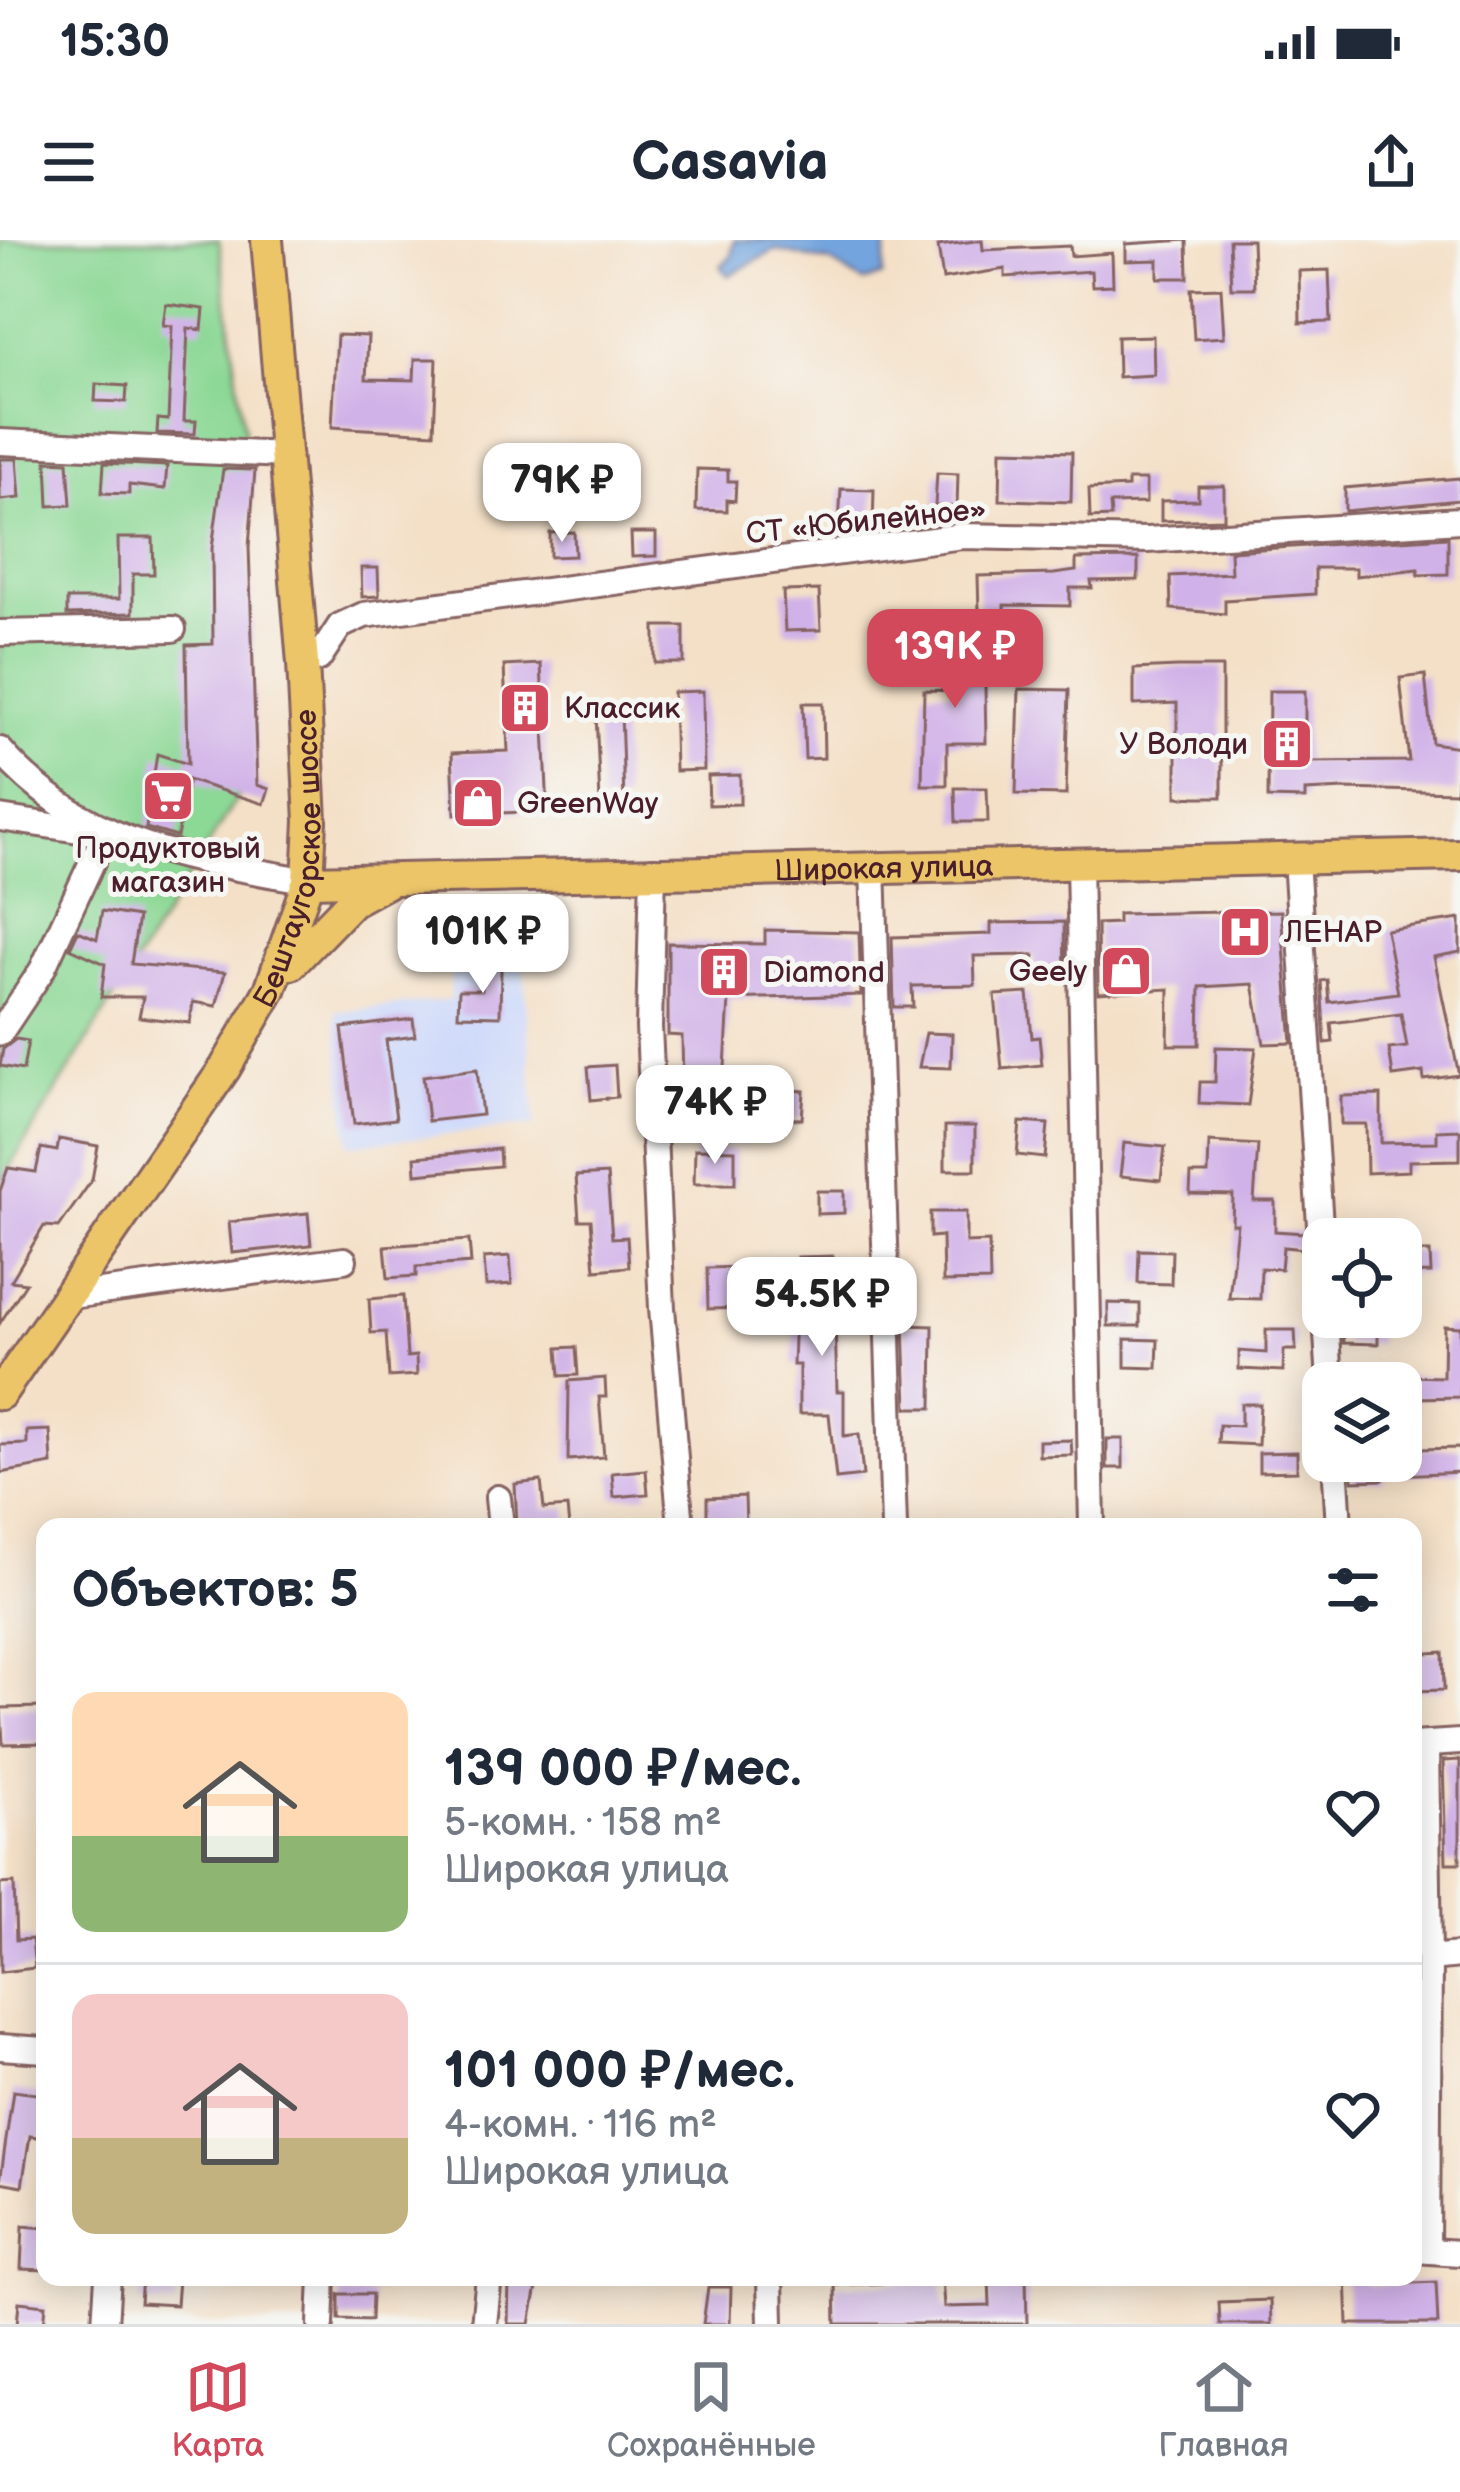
<!DOCTYPE html>
<html lang="ru">
<meta charset="utf-8">
<style>
:root{--surface:#fff;--page:#f2f2f3;--text:#1f2937;--muted:#747a83;--line:#e0e1e3;--accent:#d1495b}
body{margin:0;font-family:"Balsamiq Sans",sans-serif;background:var(--page);color:var(--text);height:100vh;display:flex;flex-direction:column;font-size:45px;white-space:nowrap}
*{box-sizing:border-box;margin:0}
p{font-size:39px;color:var(--muted)}
.icon{flex:none;width:66px;height:66px;fill:none;stroke:currentColor;stroke-width:2;stroke-linecap:round;stroke-linejoin:round}
.map{position:relative;flex:1;overflow:hidden}
.drawer{position:absolute;left:36px;top:1278px;width:1386px;height:768px;display:flex;flex-direction:column;background:var(--surface);border-radius:24px;box-shadow:0 6px 30px #0003}
.drawer>*{flex:none}
.fabs{position:absolute;left:1302px;top:978px;display:grid;gap:24px}
.fabs a{display:grid;place-items:center;width:120px;height:120px;border-radius:24px;background:var(--surface);box-shadow:0 6px 30px #0003;font-size:60px}
.price{position:absolute;translate:-50% -102px;padding:0 27px;border-radius:24px;background:#fff;color:#222;font-size:39px;line-height:78px;filter:drop-shadow(0 3px 6px #0008)}
.price::after{content:'';position:absolute;left:50%;top:72px;width:36px;height:27px;margin-left:-18px;background:inherit;clip-path:polygon(0 0,100% 0,50% 100%)}
.price.current{background:var(--accent);color:#fff}
ul{padding:0;list-style:none}
li{display:flex;align-items:center;gap:36px;height:300px;padding:0 36px}
li+li{border-top:3px solid var(--line)}
li span{display:grid;place-items:center;flex:none;width:336px;height:240px;border-radius:24px;color:#555}
li>.icon{margin-inline-start:auto}
span .icon{width:144px;height:144px;fill:#fffc;stroke-width:1}
li b{font-size:51px}
h2{display:flex;justify-content:space-between;align-items:center;height:144px;padding:0 36px;font-size:51px}
.status{display:flex;justify-content:space-between;align-items:center;height:84px;padding:0 60px;background:var(--surface);direction:ltr}
.status svg{height:33px;fill:currentColor}
header{display:flex;justify-content:space-between;align-items:center;height:156px;padding:0 36px;background:var(--surface);font-size:54px;font-weight:600}
.menu{display:flex;justify-content:space-around;align-items:center;height:168px;border-top:3px solid var(--line);background:var(--surface);font-size:33px;color:var(--muted)}
.menu a{display:grid;justify-items:center;gap:6px}
.menu .current{color:var(--accent)}
.map>svg:first-child{display:block}
</style>
<div class="status"><b>15:30</b><svg viewBox="0 0 49 12"><path d="M0 12V9h3v3zM5 12V6h3v6zM10 12V3h3v9zM15 12V0h3v12zM26 1h20v11H26zM47 4h2v5h-2z"/></svg></div>
<header><svg class="icon" aria-label="menu" viewBox="0 0 24 24"><path d="M4 6h16M4 12h16M4 18h16"/></svg>Casavia<svg class="icon" aria-label="share" viewBox="0 0 24 24"><path d="M12 15V3M7 8l5-5 5 5M5 13v7h14v-7"/></svg></header>
<div class="map">
<svg width="1460" height="2084" viewBox="0 0 1460 2084">
<rect width="100%" height="100%" fill="#f6f6f2"/>
<filter id="ink" filterUnits="userSpaceOnUse"><feTurbulence type="fractalNoise" baseFrequency=".00833" numOctaves="2"/><feDisplacementMap in="SourceGraphic" scale="24" xChannelSelector="R" yChannelSelector="G"/><feConvolveMatrix kernelMatrix="1 2 1 2 8 2 1 2 1" color-interpolation-filters="sRGB"/></filter>
<filter id="wash" filterUnits="userSpaceOnUse"><feTurbulence type="fractalNoise" baseFrequency=".004" numOctaves="4" result="noise"/><feDisplacementMap in="SourceGraphic" scale="48" xChannelSelector="R" yChannelSelector="G"/><feGaussianBlur stdDeviation="2.7" result="paint"/><feColorMatrix in="noise" values="0 0 0 0 0 0 0 0 0 0 0 0 0 0 0 0 0 1.4 0 .05"/><feComposite in="paint" operator="in"/></filter>
<g filter="url(#wash)">
<rect width="100%" height="100%" fill="#f4e0c7"/>
<!-- built -->
<path fill="#cfdafa" d="M522 703 535 885 349 905 335 772 451 760 450 706Z"/>
<!-- green -->
<path fill="#8cd895" stroke="#6b7c60" stroke-width="3" d="M0 0H219L247 213 243 548 0 943Z"/>
<!-- water -->
<path fill="#73a4dd" stroke="#5e6284" stroke-width="3" d="M734 0H887L883 36 863 42 832 23 776 10 728 36 721 26 731 16Z"/>
<g id="blocks">
<!-- building -->
<g fill="#d1b2e8">
<path d="M982 0 983 10 1070 6 1071 16 1112 13 1113 45 1092 46 1091 31 1005 37V29L943 39 938 6Z"/>
<path d="M1187 0 1188 38H1158V20L1126 21V4Z"/>
<path d="M1229 0H1252L1254 48H1231Z"/>
<path d="M1329 30 1331 82 1300 83 1299 31Z"/>
<path d="M1221 48 1224 97 1194 99 1191 49Z"/>
<path d="M166 64 204 69 202 90 188 88 184 181H196L195 194 157 193 158 179 168 180 172 86 163 85Z"/>
<path d="M337 95 368 96 366 139 414 140 415 119H437L434 193 332 187Z"/>
<path d="M1153 96 1154 135 1118 137 1117 97Z"/>
<path d="M96 144 127 146 126 162 95 161Z"/>
<path d="M1001 210 1072 212 1071 262 1000 260Z"/>
<path d="M0 219H17L20 258 0 260Z"/>
<path d="M47 221 68 222 71 265 49 266Z"/>
<path d="M104 223 167 226 165 249 129 245V254L102 253Z"/>
<path d="M223 229 255 230 249 307 257 545 269 549 264 564 188 540 177 597 146 588 157 514 188 524 186 405 213 404 212 308Z"/>
<path d="M697 229 728 230V241H736L735 261 727 260V271L696 270Z"/>
<path d="M937 233 958 234 957 267 935 266Z"/>
<path d="M1460 238V260L1345 271V248Z"/>
<path d="M1128 240H1146V263L1110 264 1111 277 1090 278 1089 249 1128 247Z"/>
<path d="M1198 246H1224V279L1161 281V261L1198 260Z"/>
<path d="M841 249 874 250 873 287 839 286Z"/>
<path d="M574 292 575 316 550 317V293Z"/>
<path d="M631 293H656V316L632 317Z"/>
<path d="M1448 297V334L1418 335V329L1356 336V328H1315V354L1225 360V374L1171 369 1170 336 1231 333 1230 311Z"/>
<path d="M118 298H153L154 334H133V373L67 375V359H119Z"/>
<path d="M1138 318V340L1091 341 1092 348H1070V366L1004 365V371L979 372 978 336 1054 334 1076 331V319Z"/>
<path d="M361 328H378L379 356 362 357Z"/>
<path d="M819 350 821 390 785 391 783 351Z"/>
<rect x="655" y="386" width="29" height="37"/>
<path d="M959 391H984L986 503H947V545H922L924 450 960 451Z"/>
<path d="M541 424 548 571 455 575 452 513 508 511 504 426Z"/>
<path d="M1177 427H1222V557H1177V463L1134 465V429Z"/>
<path d="M1425 435 1432 503 1460 507 1456 552 1345 549 1305 551V559L1268 558 1269 451H1305V522L1409 521 1400 438Z"/>
<path d="M1019 449 1069 450 1066 555 1016 554Z"/>
<path d="M703 451 704 530 675 531 673 452Z"/>
<path d="M803 463H823L824 518 805 519Z"/>
<path d="M621 473 624 561 600 562 596 474Z"/>
<path d="M740 535V564L709 565 708 536Z"/>
<path d="M955 548H987L988 582H956Z"/>
<path d="M102 671 138 677 131 724 225 732 216 766 193 762 190 783 139 777 143 757H101L105 724 70 708 78 691 97 699Z"/>
<path d="M1281 671 1292 803 1264 804 1253 744 1200 747 1199 805H1168L1169 749 1098 753 1097 684 1118 683V674Z"/>
<path d="M1460 679V712L1434 717 1459 835 1424 840 1423 832 1393 836 1389 809 1407 807 1401 774 1331 783 1333 802 1325 803 1321 741 1327 740 1329 762 1398 753 1386 690Z"/>
<path d="M1064 682 1065 740 1034 741V715L974 716 975 745 912 746 913 767H894L892 697 991 694V683Z"/>
<path d="M765 690 859 692 861 755 729 759 724 844 683 843 682 796 668 795V703L765 704Z"/>
<path d="M482 728H501L500 776 458 775 459 750H482Z"/>
<path d="M1028 753 1032 798 1039 797 1042 825 1002 829 995 755Z"/>
<path d="M413 779 415 796 386 800 396 879 354 884 342 788Z"/>
<path d="M926 793 952 794 951 828 919 827Z"/>
<path d="M16 799 28 801 23 830 0 826 3 809Z"/>
<path d="M1216 807 1256 808 1248 865 1199 863 1200 842H1215Z"/>
<path d="M615 825 617 857 591 860 588 827Z"/>
<path d="M477 829 482 875 428 881 423 836Z"/>
<path d="M770 849 804 851 802 879 769 878Z"/>
<path d="M1381 855V903L1437 902V891L1460 890V920L1409 921V931L1367 933 1366 884H1341V856Z"/>
<path d="M1020 882 1048 884 1045 918 1017 915Z"/>
<rect x="945" y="886" width="30" height="44"/>
<path d="M59 899 98 906 92 940 59 987 44 986 11 1041 26 1043 0 1083V951L8 928 36 932 41 908 57 911Z"/>
<path d="M1209 902 1258 905 1254 961H1275V991L1304 993 1305 1009 1283 1007 1281 1029 1261 1028 1260 1059 1229 1058 1237 984H1232L1233 955 1190 954 1191 934H1208Z"/>
<path d="M1124 903 1165 907 1161 940 1120 936Z"/>
<path d="M499 909 500 926 416 934 415 917Z"/>
<path d="M695 909 735 910V944H694Z"/>
<path d="M607 934 612 998 627 997 629 1027 595 1030 591 980H579L576 936Z"/>
<path d="M817 951H844V973L817 974Z"/>
<path d="M930 972H966V1003L989 1002 990 1041 943 1042 942 996 930 997Z"/>
<path d="M308 973 311 1005 232 1013 229 982Z"/>
<path d="M469 1000 471 1023 416 1027V1036L388 1038 385 1006Z"/>
<path d="M1139 1010 1172 1011 1171 1044 1138 1043Z"/>
<path d="M1401 1012H1430L1431 1033 1401 1034Z"/>
<path d="M510 1016 512 1044 486 1046 484 1018Z"/>
<path d="M833 1016 837 1151H844V1196L859 1194 863 1236 836 1239 829 1174H799V1125H793L797 1017Z"/>
<path d="M744 1027 745 1068 708 1069 707 1028Z"/>
<path d="M403 1056 407 1117 416 1116 417 1135 389 1137 386 1092 371 1093 369 1059Z"/>
<path d="M1108 1063 1140 1064V1086H1108Z"/>
<path d="M904 1085 933 1086 932 1168H907Z"/>
<path d="M1444 1086 1460 1087V1157L1415 1158 1417 1209 1460 1208V1232L1401 1235 1405 1136 1443 1137Z"/>
<path d="M1343 1087 1378 1088V1104L1344 1103Z"/>
<path d="M1266 1090H1295L1296 1110H1284L1283 1131 1239 1129V1111L1266 1113Z"/>
<path d="M1125 1099 1158 1100 1157 1128 1125 1127Z"/>
<path d="M576 1107 578 1135 560 1136 558 1108Z"/>
<path d="M605 1138 606 1157H599L604 1217 568 1220 569 1141Z"/>
<path d="M1241 1164H1260L1258 1205 1218 1203 1219 1185 1241 1186Z"/>
<path d="M50 1190 52 1224 1 1233 0 1205 27 1204V1191Z"/>
<rect x="1107" y="1199" width="16" height="29"/>
<path d="M1071 1200 1072 1215 1039 1216V1201Z"/>
<path d="M1297 1212V1231L1259 1232V1213Z"/>
<path d="M1352 1221H1383V1240L1353 1241Z"/>
<path d="M646 1230 648 1254 614 1257 612 1233Z"/>
<path d="M541 1241 544 1269 567 1267 569 1287H517L515 1244Z"/>
<path d="M745 1256 746 1287H707V1258Z"/>
<path d="M1443 1412 1444 1450 1413 1451V1414Z"/>
<path d="M42 1467 44 1503 3 1504 1 1468Z"/>
<path d="M1460 1520V1623H1446L1443 1521Z"/>
<path d="M14 1643 16 1700 32 1699 35 1728 1 1732 0 1644Z"/>
<path d="M13 1851 45 1855V1898L30 1896 22 1946 0 1942Z"/>
<path d="M23 1986 45 1988V2030L21 2029Z"/>
<path d="M142 2037 178 2039 176 2065 140 2063Z"/>
<path d="M923 2037H942L944 2067 990 2066 989 2037H1026L1027 2084H836L835 2045 923 2042Z"/>
<path d="M1346 2037H1367V2045L1436 2042 1438 2084H1348Z"/>
<path d="M509 2042H538L530 2084H508Z"/>
<path d="M708 2047H731L730 2084H703Z"/>
<path d="M339 2054H372L371 2080 339 2079Z"/>
<path d="M1270 2060 1271 2084H1220L1219 2062Z"/>
<path d="M19 2062 46 2065 44 2084H17Z"/>
</g>
</g>
</g>
<g filter="url(#ink)">
<use href="#blocks" fill-opacity="0" stroke="#866362" stroke-width="3"/>
<g fill="none" stroke-linecap="round" stroke-linejoin="round">
<!-- minor casing -->
<g stroke="#866362" stroke-width="30">
<g id="minor">
<path d="M0 202 285 215"/>
<path d="M0 393 173 389"/>
<path d="M303 423 319 418 340 386 364 375 963 296 1147 300 1460 280"/>
<path d="M0 510C84 607 190 619 308 641"/>
<path d="M0 578 105 594 42 730 0 793"/>
<path d="M1296 619 1323 1031"/>
<path d="M1079 622 1092 1287"/>
<path d="M873 625 894 1287"/>
<path d="M653 630 649 787 662 1068 681 1287"/>
<path d="M70 1056 344 1020"/>
<path d="M1326 1077 1330 1143"/>
<path d="M1335 1221 1339 1287"/>
<path d="M498 1258 501 1287"/>
<path d="M1413 1505 1460 1502"/>
<path d="M1426 1505 1429 1718 1460 1715"/>
<path d="M0 1807 45 1810"/>
<path d="M1415 2010 1460 2013"/>
<path d="M1427 2010 1429 1718"/>
<path d="M770 2037 771 2084"/>
<path d="M105 2084 108 2037"/>
<path d="M321 2084 323 2037"/>
<path d="M484 2084 489 2037"/>
</g>
</g>
<!-- major casing -->
<g stroke="#866362" stroke-width="36">
<g id="major">
<path id="s1" d="M308 641 1460 615"/>
<path d="M291 724 352 661 385 643"/>
<path id="s2" d="M0 1154 225 828 270 750 308 641 311 581 303 423 267 0"/>
</g>
</g>
<!-- minor -->
<use href="#minor" stroke="#fff" stroke-width="24"/>
<!-- major -->
<use href="#major" stroke="#edc569" stroke-width="30"/>
</g>
</g>
<!-- icons -->
<defs>
<g id="building-square" transform="scale(2.7)"><rect x="-9" y="-9" width="18" height="18" rx="4" fill="#d1495b" stroke="#f6f6f2"/><path d="M-4-6H4V6H1V3H-1V6H-4ZM-2.5-4.3h1.7v1.8h-1.7ZM.8-4.3h1.7v1.8H.8ZM-2.5-1h1.7V.8h-1.7ZM.8-1h1.7V.8H.8Z" fill="#fff"/></g>
<g id="supermarket-square" transform="scale(2.7)"><rect x="-9" y="-9" width="18" height="18" rx="4" fill="#d1495b" stroke="#f6f6f2"/><path d="M-6-5.5h2.5l.6 2H6L4.5 2H-2.5L-4.4-4H-6ZM-1.5 3.2a1.3 1.3 0 1 0 .1 0ZM3 3.2a1.3 1.3 0 1 0 .1 0Z" fill="#fff"/></g>
<g id="shop-square" transform="scale(2.7)"><rect x="-9" y="-9" width="18" height="18" rx="4" fill="#d1495b" stroke="#f6f6f2"/><path d="M-5-2.5h2.3a2.7 3.5 0 0 1 5.4 0H5L5.5 6h-11ZM-1.5-2.5h3a1.5 2.3 0 0 0-3 0Z" fill="#fff"/></g>
<g id="hospital-square" transform="scale(2.7)"><rect x="-9" y="-9" width="18" height="18" rx="4" fill="#d1495b" stroke="#f6f6f2"/><path d="M-5-5h3v3.5h4V-5h3V5h-3V1.5h-4V5h-3Z" fill="#fff"/></g>
</defs>
<g fill-rule="evenodd">
<use href="#building-square" x="525" y="468"/>
<use href="#building-square" x="1287" y="504"/>
<use href="#supermarket-square" x="168" y="556"/>
<use href="#shop-square" x="478" y="563"/>
<use href="#hospital-square" x="1245" y="692"/>
<use href="#shop-square" x="1126" y="731"/>
<use href="#building-square" x="724" y="732"/>
</g>
<g text-anchor="middle" stroke-width="10" stroke-linejoin="round" paint-order="stroke">
<!-- street labels -->
<g font-size="30" fill="#4a1f2b" stroke="#f6f6f2">
<text transform="translate(866 281) rotate(-6)" y="10">СТ «Юбилейное»</text>
<text dy="10" stroke="none"><textPath href="#s2" startOffset="621">Бештаугорское шоссе</textPath></text>
<text dy="10" stroke="none"><textPath href="#s1" startOffset="576">Широкая улица</textPath></text>
</g>
<!-- poi labels -->
<g font-size="30" fill="#4a1f2b" stroke="#f6f6f2" text-anchor="start">
<text x="564" y="478">Классик</text>
<text x="1248" y="514" text-anchor="end">У Володи</text>
<text x="517" y="573">GreenWay</text>
<text x="168" y="618" text-anchor="middle">Продуктовый<tspan x="168" dy="34">магазин</tspan></text>
<text x="1284" y="702">ЛЕНАР</text>
<text x="1087" y="741" text-anchor="end">Geely</text>
<text x="763" y="742">Diamond</text>
</g>
</g>
</svg>
<div class="fabs">
<a><svg class="icon" aria-label="locate" viewBox="0 0 24 24"><circle cx="12" cy="12" r="6"/><path d="M12 2v4M12 18v4M2 12h4M18 12h4"/></svg></a>
<a><svg class="icon" aria-label="layers" viewBox="0 0 24 24"><path d="M12 4l9 5-9 5-9-5zM3 14l9 5 9-5"/></svg></a>
</div>
<b class="price" style="left:562px;top:305px">79K ₽</b>
<b class="price current" style="left:955px;top:471px">139K ₽</b>
<b class="price" style="left:483px;top:756px">101K ₽</b>
<b class="price" style="left:715px;top:927px">74K ₽</b>
<b class="price" style="left:822px;top:1119px">54.5K ₽</b>
<section class="drawer">
<h2>Объектов: 5<svg class="icon" aria-label="filters" viewBox="0 0 24 24"><path d="M4 7h16M4 17h16"/><circle cx="9" cy="7" r="2"/><circle cx="15" cy="17" r="2"/></svg></h2>
<ul>
<li><span style="background:linear-gradient(#ffd9b3 60%,#8fb573 0)"><svg class="icon" aria-label="home" viewBox="0 0 24 24"><path d="M3 11l9-7 9 7M6 9v11h12V9"/></svg></span><div><b>139 000 ₽/мес.</b><p>5-комн. · 158 m²</p><p>Широкая улица</p></div><svg class="icon" aria-label="heart" viewBox="0 0 24 24"><path d="M12 20l-8-8c-3-5 5-10 8-4 3-6 11-1 8 4z"/></svg></li>
<li><span style="background:linear-gradient(#f6c9c9 60%,#c2b280 0)"><svg class="icon" aria-label="home" viewBox="0 0 24 24"><path d="M3 11l9-7 9 7M6 9v11h12V9"/></svg></span><div><b>101 000 ₽/мес.</b><p>4-комн. · 116 m²</p><p>Широкая улица</p></div><svg class="icon" aria-label="heart" viewBox="0 0 24 24"><path d="M12 20l-8-8c-3-5 5-10 8-4 3-6 11-1 8 4z"/></svg></li>
</ul>
</section>
</div>
<nav class="menu">
<a class="current"><svg class="icon" aria-label="map" viewBox="0 0 24 24"><path d="M3 6l6-2 6 2 6-2v14l-6 2-6-2-6 2zM9 4v14M15 6v14"/></svg>Карта</a>
<a><svg class="icon" aria-label="saved" viewBox="0 0 24 24"><path d="M7 4h10v16l-5-4-5 4z"/></svg>Сохранённые</a>
<a><svg class="icon" aria-label="home" viewBox="0 0 24 24"><path d="M3 11l9-7 9 7M6 9v11h12V9"/></svg>Главная</a>
</nav>
